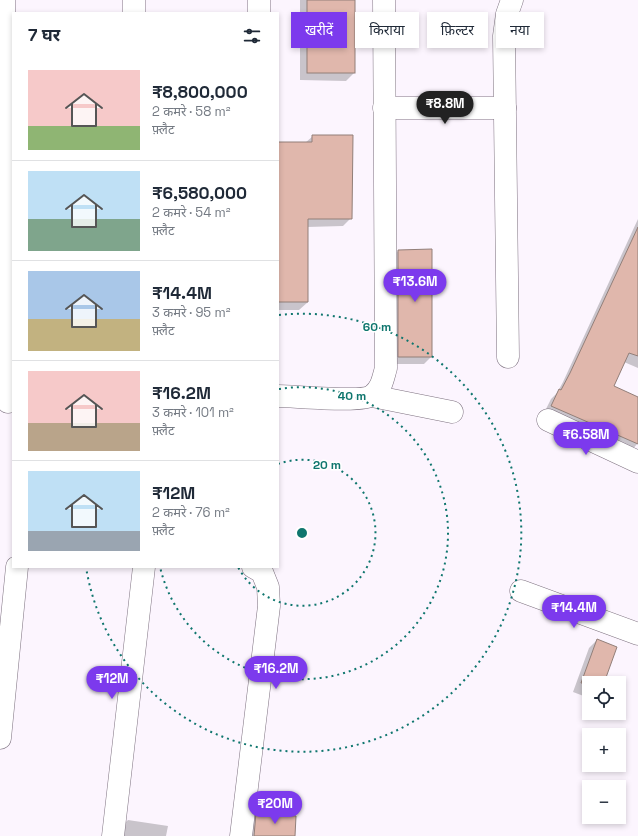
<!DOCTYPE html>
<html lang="hi">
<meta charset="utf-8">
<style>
:root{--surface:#fff;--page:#f2f2f3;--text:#1f2937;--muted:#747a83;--line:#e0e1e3;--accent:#7c3aed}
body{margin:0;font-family:"Space Grotesk","Noto Sans Devanagari",sans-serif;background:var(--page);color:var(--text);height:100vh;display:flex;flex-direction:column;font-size:15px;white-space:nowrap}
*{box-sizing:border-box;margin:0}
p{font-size:13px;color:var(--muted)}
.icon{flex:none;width:22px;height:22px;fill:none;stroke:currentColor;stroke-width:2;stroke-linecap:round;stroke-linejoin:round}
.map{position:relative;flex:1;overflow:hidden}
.sheet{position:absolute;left:12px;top:12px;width:267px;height:556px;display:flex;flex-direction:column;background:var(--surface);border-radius:0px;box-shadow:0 2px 6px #0003}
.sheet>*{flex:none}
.top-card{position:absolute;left:291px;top:12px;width:287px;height:36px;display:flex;gap:8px}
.tools{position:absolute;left:582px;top:676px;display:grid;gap:8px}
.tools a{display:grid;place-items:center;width:44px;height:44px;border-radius:0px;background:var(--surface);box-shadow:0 2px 6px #0003;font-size:20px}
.price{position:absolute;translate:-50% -34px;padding:0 9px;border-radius:14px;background:var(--accent);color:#fff;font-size:13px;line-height:26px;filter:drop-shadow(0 1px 2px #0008)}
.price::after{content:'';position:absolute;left:50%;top:24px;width:12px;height:9px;margin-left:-6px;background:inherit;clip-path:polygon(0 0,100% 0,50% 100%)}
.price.on{background:#222;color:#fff}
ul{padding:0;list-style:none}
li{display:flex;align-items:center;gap:12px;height:100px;padding:0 16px}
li+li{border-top:1px solid var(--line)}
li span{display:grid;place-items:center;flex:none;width:112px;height:80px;border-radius:0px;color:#555}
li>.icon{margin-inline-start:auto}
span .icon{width:48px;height:48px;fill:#fffc;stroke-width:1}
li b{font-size:17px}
h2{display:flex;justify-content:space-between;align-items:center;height:48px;padding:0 16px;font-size:17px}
.pill{padding:0 14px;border-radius:0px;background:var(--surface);box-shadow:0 2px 6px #0003;font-size:14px;line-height:36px}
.pill.on{background:var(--accent);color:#fff}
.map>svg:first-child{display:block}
</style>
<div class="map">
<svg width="638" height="836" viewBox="0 0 638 836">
<rect width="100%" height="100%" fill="#fcf5fe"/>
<!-- shadow -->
<g fill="#0003">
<path d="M300 0H355L354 73 346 81 300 80Z"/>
<path d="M313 136 351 218 343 226 307 227 308 302 299 310H278V143H305Z"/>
<path d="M638 219V368L624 362 613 386 638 398V443L630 452 543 415 551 399 557 393 563 382Z"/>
<path d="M398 251 431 357 424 364H391V258Z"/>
<path d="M597 640 603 683H589V698L573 692 589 648Z"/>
<path d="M257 814 293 836H247L249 822Z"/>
<path d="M128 820 168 826 166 836H118L120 828Z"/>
</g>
<!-- building -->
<g fill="#e0b7ac" stroke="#927f79">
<rect x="307" y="0" width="48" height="73"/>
<path d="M312 135H353L352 219H308V302H278V142H312Z"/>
<path d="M638 227V356L629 353 614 386 638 397V444L551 406 559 389 561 390 570 373Z"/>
<path d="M432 249V357H398V250Z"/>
<path d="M597 639 617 647 604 683H581Z"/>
<path d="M256 813 296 816 295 836H254Z"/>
</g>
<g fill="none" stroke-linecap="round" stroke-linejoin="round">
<!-- street casing -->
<g stroke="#7e7280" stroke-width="23">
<g id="street">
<path d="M4 0 8 402"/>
<path d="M259 0V13"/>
<path d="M134 13V0"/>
<path d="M384 108H505"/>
<path d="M508 357 504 36 507 14 512 0"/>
<path d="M278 396C294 396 363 403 373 395 382 388 383 378 386 368L384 0"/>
<path d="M372 396 452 412"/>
<path d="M548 420 638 462"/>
<path d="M521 591 638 634"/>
<path d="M0 738 17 567"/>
<path d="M113 836 144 567"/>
<path d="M241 836 269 606 268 587 262 572 253 567"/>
</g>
</g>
<!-- street -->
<use href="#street" stroke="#fff" stroke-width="22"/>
</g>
<!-- distance rings -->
<g fill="none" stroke="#0f766e" stroke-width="2" stroke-dasharray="2 4">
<path d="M278 464A73 73 0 1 1 238 567"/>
<path d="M279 389A146 146 0 1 1 160 567"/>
<path d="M279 315A219 219 0 1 1 86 567"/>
</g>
<circle cx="302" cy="533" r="6" fill="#0f766e" stroke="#fff" stroke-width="2"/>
<g font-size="12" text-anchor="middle" font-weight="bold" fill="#0f766e" stroke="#fff" stroke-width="3" stroke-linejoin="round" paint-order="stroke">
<text x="377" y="331">60 m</text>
<text x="352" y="400">40 m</text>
<text x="327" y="469">20 m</text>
</g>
</svg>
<div class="tools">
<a><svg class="icon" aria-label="locate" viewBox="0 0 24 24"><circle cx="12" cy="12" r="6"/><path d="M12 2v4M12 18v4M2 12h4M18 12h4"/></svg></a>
<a>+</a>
<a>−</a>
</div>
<b class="price on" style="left:445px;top:125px">₹8.8M</b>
<b class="price" style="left:415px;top:303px">₹13.6M</b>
<b class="price" style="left:586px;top:456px">₹6.58M</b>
<b class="price" style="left:574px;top:629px">₹14.4M</b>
<b class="price" style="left:276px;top:690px">₹16.2M</b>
<b class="price" style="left:112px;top:700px">₹12M</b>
<b class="price" style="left:275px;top:825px">₹20M</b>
<div class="top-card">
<a class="pill on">खरीदें</a>
<a class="pill">किराया</a>
<a class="pill">फ़िल्टर</a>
<a class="pill">नया</a>
</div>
<section class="sheet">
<h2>7 घर<svg class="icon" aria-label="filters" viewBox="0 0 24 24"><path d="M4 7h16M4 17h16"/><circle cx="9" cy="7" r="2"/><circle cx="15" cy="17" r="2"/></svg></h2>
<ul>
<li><span style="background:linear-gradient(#f6c9c9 70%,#8fb573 0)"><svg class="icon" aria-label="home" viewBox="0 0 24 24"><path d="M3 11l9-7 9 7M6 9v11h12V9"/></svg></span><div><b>₹8,800,000</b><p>2 कमरे · 58 m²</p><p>फ़्लैट</p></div></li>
<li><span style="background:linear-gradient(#bfe0f5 60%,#7fa58c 0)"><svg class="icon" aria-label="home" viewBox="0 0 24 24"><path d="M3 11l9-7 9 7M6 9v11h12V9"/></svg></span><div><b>₹6,580,000</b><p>2 कमरे · 54 m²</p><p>फ़्लैट</p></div></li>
<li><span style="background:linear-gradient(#a9c7e8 60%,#c2b280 0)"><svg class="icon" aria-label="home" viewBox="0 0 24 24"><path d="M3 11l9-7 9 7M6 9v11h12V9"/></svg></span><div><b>₹14.4M</b><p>3 कमरे · 95 m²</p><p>फ़्लैट</p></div></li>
<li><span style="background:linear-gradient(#f6c9c9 65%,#b9a48a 0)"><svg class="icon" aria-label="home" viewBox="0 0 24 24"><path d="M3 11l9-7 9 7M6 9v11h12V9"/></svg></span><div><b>₹16.2M</b><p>3 कमरे · 101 m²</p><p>फ़्लैट</p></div></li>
<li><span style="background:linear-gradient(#bfe0f5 75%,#9aa5b1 0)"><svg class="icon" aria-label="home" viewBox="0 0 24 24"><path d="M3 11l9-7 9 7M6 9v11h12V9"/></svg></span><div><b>₹12M</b><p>2 कमरे · 76 m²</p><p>फ़्लैट</p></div></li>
</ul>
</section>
</div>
